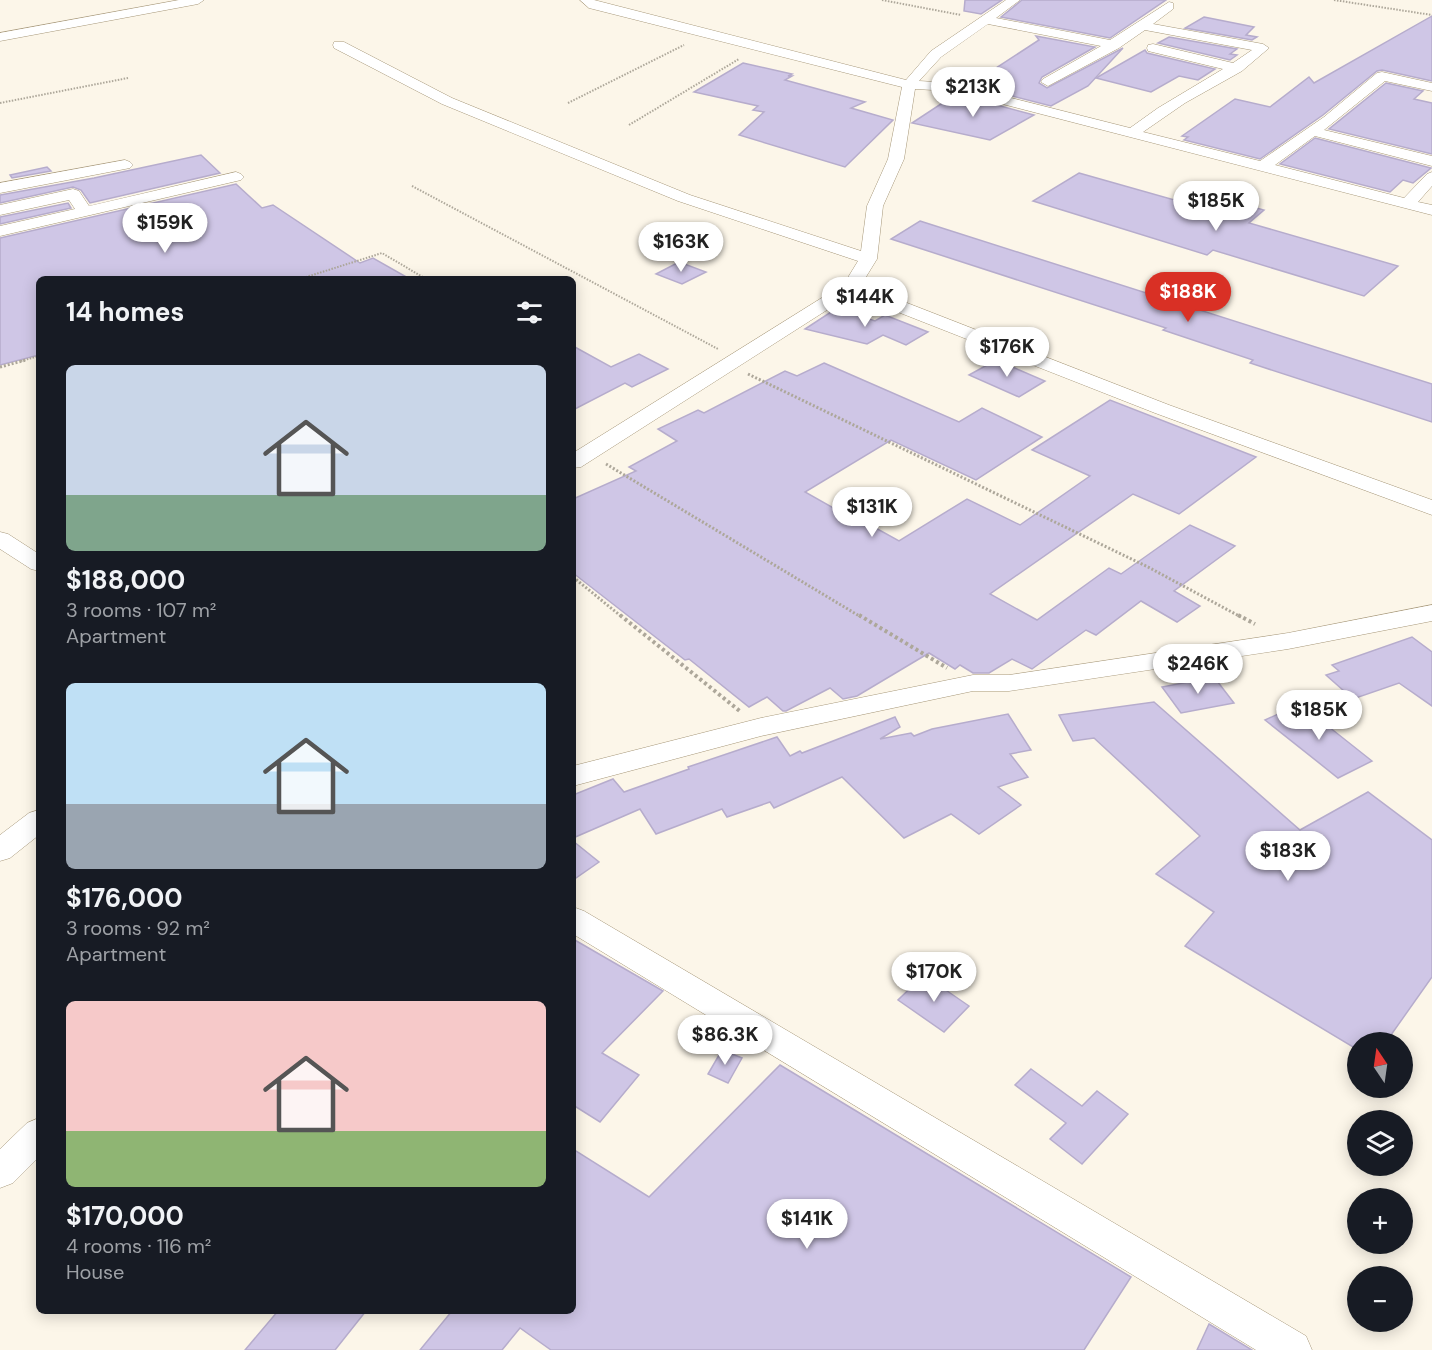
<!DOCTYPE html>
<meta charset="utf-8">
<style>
:root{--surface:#171b24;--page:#20242c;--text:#f1f3f6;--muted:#9ea1a6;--accent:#d93025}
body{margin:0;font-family:"DM Sans",sans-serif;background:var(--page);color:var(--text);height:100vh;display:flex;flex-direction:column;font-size:22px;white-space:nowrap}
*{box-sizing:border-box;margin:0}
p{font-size:20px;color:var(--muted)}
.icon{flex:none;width:33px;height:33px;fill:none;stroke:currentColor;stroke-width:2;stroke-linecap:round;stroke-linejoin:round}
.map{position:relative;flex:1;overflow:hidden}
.panel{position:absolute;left:36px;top:276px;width:540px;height:1038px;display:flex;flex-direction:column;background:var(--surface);border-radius:9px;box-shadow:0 3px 15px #0003}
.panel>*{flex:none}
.needle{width:39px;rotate:347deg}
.buttons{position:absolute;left:1347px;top:1032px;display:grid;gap:12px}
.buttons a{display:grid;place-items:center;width:66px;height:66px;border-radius:50%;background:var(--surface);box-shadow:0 3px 15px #0003;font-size:30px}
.price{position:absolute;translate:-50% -51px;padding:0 14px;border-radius:21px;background:#fff;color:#222;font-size:20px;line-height:39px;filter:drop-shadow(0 2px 3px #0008)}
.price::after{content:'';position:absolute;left:50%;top:36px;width:18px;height:14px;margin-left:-9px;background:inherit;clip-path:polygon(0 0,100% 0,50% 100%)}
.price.current{background:var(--accent);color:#fff}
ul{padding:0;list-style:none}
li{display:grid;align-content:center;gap:12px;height:318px;padding:0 30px}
li span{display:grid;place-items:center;height:186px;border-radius:9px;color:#555}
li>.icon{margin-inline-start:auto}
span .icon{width:108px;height:108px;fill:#fffc;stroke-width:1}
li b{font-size:26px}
h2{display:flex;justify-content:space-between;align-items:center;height:72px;padding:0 30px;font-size:26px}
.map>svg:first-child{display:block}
</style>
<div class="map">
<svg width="1432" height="1350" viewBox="0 0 1432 1350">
<rect width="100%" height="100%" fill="#fcf6e9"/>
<!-- building -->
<g fill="#cfc6e6" stroke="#b6accc" stroke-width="1.5">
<path d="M965 0H1002L981 14 964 11Z"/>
<path d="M1022 0H1166L1110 38 1001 17Z"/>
<path d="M1432 16V81L1382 70 1377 71 1323 115 1260 159 1184 140 1188 137 1182 136 1235 99 1270 107 1309 77 1314 83Z"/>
<path d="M1204 17 1254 27 1246 35 1257 37 1252 40 1185 28Z"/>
<path d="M1036 36 1095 47 1042 77 1039 83 1047 88 1123 48 1088 86 1051 106 970 85 1039 40Z"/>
<path d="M1169 37 1237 49 1230 54 1237 55 1230 60 1158 43Z"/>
<path d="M1145 50 1147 53 1215 69 1198 80 1179 76 1151 92 1096 78Z"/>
<path d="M743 63 792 74 788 76H792L785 80 865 102 851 108 893 120 845 167 739 135 764 112 753 110 758 106 694 92Z"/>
<path d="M1386 83 1423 91 1414 99 1432 103V154L1329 129Z"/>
<path d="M956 94 1034 115 990 140 912 123Z"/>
<path d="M1315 138 1431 168 1413 183 1403 180 1390 192 1280 164Z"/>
<path d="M201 155 220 173 90 203 81 190 73 187 0 203V195L94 178Z"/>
<path d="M47 167 51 171 12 178 10 175Z"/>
<path d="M1079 173 1206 209 1221 198 1264 210 1249 223 1398 266 1364 296 1213 250 1207 255 1033 201Z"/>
<path d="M236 184 262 208 273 205 360 263 373 258 410 279H39V355L0 365V238Z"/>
<path d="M68 203 71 208 0 224V217Z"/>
<path d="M920 221 1432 384V422L1250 363 1253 360 1163 330 1166 328 891 239Z"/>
<path d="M679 262 706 272 682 284 656 274Z"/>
<path d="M837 308 875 321 885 315 928 332 906 345 883 335 867 344 805 329Z"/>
<path d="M573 346 611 367 639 354 668 369 632 387 625 383 573 410Z"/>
<path d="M996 360 1045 381 1019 397 969 375Z"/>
<path d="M824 363 959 422 982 408 1042 437 976 480 891 440 805 492 860 523 863 521 899 541 967 499 1020 525 1090 476 1032 450 1110 400 1256 457 1179 514 1133 494 990 594 1037 620 1109 568 1121 574 1190 525 1235 546 1174 591 1200 606 1177 622 1141 601 1096 635 1086 630 1032 669 1012 659 989 673H973L960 665 955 669 929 653 857 696 843 699 830 688 786 711H783L767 697 749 707 689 659 685 660 573 573V499L636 471 629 467 677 441 658 429 698 410 704 413 785 371 797 376Z"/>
<path d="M1412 637 1432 652V706L1399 683 1353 699 1326 675 1339 671 1332 665Z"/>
<path d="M1214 677 1234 703 1181 713 1162 687Z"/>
<path d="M1154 702 1300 830 1368 792 1432 840V977L1386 1042H1358V1050L1185 946 1214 912 1156 874 1200 836 1094 738 1073 741 1059 715Z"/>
<path d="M1300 704 1372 761 1338 778 1265 720Z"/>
<path d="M1008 714 1031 750 1010 754 1028 777 998 787 1021 805 979 834 951 814 904 838 842 777 774 808 770 802 727 817 722 809 656 834 640 809 573 838V795L613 779 624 792 689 769 688 767 777 737 790 756 800 751 802 753 895 717 900 727 880 739 911 733 914 736 932 729Z"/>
<path d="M573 841 599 862 573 880Z"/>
<path d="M573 939 663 991 602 1053 639 1075 600 1122 573 1105Z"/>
<path d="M924 975 969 1006 944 1032 898 1000Z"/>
<path d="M722 1050 742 1058 728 1083 708 1074Z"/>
<path d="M780 1065 1131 1277 1084 1350H551L520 1328 502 1350H420L452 1311H573V1149L649 1197Z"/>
<path d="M1031 1069 1082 1106 1097 1091 1128 1114 1082 1164 1050 1139 1066 1123 1015 1085Z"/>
<path d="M278 1311H366L335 1350H245Z"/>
<path d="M1209 1324 1252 1350H1197Z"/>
</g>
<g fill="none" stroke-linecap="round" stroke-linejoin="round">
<!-- minor casing -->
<g stroke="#a69779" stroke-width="1">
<g id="minor">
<path d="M179 0H204L198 4 0 41V33Z"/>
<path d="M580 0H594L906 80 931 51 1006 0H1020L996 18 1110 40 1169 2 1173 3V9L1153 24 1263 44 1269 48 1242 71 1185 103 1143 132 1260 161 1324 117 1377 73 1382 72 1432 83V91L1385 81 1324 130 1432 156V166L1315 136 1275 165 1404 198 1427 174 1432 172V186L1418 202 1432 205V215L952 91 915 89 904 159 883 206 877 259 861 285 1169 405 1432 500V515L1155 413 852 294 581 467 573 468V453L844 284 858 261 678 201 442 104 334 48 333 45 334 42H344L452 98 690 195 861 251 867 206 888 159 902 87 589 8ZM988 24 1101 46 1043 79 1041 82 1048 86 1119 48 1145 30 1252 50 1233 63 1153 44 1148 45 1147 48 1148 51 1223 69 1158 108 1130 128 952 83 919 81 941 57Z"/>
<path d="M125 160 130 162 133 165 130 168 0 193V183Z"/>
<path d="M236 172 241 174 244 177 241 180 0 236V226L75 209 69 200 0 215V205L73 189 79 191 89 206Z"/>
<path d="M0 532 8 534 39 554V571L31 569 0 549Z"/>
<path d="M1432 605V621L1288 649 1009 691H973L761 736 573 786V766L761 718 973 675H1009L1288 633Z"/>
<path d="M39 810V835L10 858 0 861V835L29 813Z"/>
<path d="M573 907 584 911 1306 1336 1312 1350H1256L573 934Z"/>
<path d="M39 1118V1157L13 1183 0 1188V1149L27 1123Z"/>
</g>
</g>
<!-- path-far2 -->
<g stroke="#ada79a" stroke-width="2" stroke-dasharray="1.5 1.5" stroke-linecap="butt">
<path d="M882 0 961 15"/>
<path d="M1334 0 1432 15"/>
<path d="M0 103 128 78"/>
<path d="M568 103 684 45"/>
<path d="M629 125 739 59"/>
<path d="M412 186 718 349"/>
<path d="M300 279 382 253 426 279"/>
<path d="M21 361 39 356"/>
</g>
<!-- path-far1 -->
<g stroke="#ada79a" stroke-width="3" stroke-dasharray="2 2" stroke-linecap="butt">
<path d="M0 367 26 360"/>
<path d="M748 374 1148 567 1241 617"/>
<path d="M606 464 861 617"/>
<path d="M573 577 622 617"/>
</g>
<!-- path -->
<g stroke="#ada79a" stroke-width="4" stroke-dasharray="3 3" stroke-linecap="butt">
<path d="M620 615 741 712"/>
<path d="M859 615 947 668"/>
<path d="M1238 615 1255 624"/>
</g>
<!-- minor -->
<use href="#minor" fill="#fff" fill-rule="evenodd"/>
</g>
</svg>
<div class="buttons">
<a><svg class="needle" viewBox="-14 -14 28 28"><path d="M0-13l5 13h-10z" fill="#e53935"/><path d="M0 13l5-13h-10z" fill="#9ea1a6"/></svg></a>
<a><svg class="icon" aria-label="layers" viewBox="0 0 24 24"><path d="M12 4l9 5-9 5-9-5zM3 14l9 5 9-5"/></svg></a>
<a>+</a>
<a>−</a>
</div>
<b class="price" style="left:973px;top:118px">$213K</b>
<b class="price" style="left:1216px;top:232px">$185K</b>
<b class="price" style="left:165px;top:254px">$159K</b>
<b class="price" style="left:681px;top:273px">$163K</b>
<b class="price current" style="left:1188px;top:323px">$188K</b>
<b class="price" style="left:865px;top:328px">$144K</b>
<b class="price" style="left:1007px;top:378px">$176K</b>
<b class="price" style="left:872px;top:538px">$131K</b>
<b class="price" style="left:1198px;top:695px">$246K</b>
<b class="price" style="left:1319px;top:741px">$185K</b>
<b class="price" style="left:1288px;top:882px">$183K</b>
<b class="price" style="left:934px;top:1003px">$170K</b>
<b class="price" style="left:725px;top:1066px">$86.3K</b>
<b class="price" style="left:807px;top:1250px">$141K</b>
<section class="panel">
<h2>14 homes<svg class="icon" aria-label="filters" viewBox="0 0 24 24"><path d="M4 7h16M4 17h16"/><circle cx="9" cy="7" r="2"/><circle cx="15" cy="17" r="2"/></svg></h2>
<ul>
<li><span style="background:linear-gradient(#c9d6e8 70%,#7fa58c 0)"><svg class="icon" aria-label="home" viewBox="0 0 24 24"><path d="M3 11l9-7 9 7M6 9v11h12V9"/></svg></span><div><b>$188,000</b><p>3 rooms · 107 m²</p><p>Apartment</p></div></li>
<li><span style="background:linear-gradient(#bfe0f5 65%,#9aa5b1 0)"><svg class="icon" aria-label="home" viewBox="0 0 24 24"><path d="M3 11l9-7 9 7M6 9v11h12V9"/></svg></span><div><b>$176,000</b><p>3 rooms · 92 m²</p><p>Apartment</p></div></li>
<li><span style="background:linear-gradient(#f6c9c9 70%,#8fb573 0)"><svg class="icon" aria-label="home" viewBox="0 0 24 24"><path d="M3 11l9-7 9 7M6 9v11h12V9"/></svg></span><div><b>$170,000</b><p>4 rooms · 116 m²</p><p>House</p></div></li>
</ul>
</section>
</div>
